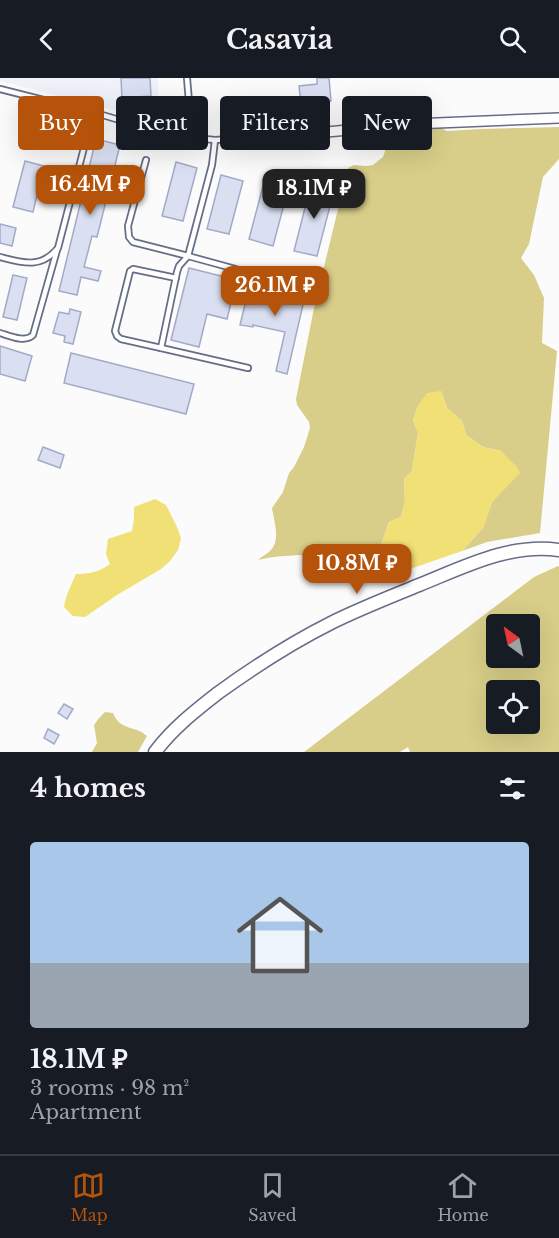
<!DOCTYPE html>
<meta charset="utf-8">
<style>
:root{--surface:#171b24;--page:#20242c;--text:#f1f3f6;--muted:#9ea1a6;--line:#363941;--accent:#b45309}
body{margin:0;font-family:"Libre Baskerville",serif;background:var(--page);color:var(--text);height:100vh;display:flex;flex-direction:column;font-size:22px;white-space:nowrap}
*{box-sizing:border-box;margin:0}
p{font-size:20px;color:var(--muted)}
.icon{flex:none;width:33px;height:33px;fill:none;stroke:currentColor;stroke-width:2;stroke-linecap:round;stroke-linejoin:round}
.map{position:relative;height:674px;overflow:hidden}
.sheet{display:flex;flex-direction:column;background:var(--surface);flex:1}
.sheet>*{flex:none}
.top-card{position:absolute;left:18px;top:18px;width:524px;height:54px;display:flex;gap:12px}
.needle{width:39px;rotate:327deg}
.controls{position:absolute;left:486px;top:536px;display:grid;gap:12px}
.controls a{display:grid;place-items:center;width:54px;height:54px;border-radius:6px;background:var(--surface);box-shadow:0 6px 24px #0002;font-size:30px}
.price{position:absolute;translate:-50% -51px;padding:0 14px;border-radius:12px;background:var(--accent);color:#fff;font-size:20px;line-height:39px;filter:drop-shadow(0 2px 3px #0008)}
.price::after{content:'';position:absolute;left:50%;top:36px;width:18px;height:14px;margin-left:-9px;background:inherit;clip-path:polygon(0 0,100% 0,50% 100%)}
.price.active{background:#222;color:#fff}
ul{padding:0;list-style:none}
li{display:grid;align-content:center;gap:12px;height:318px;padding:0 30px}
li span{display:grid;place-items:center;height:186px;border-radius:6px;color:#555}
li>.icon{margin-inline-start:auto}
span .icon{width:108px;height:108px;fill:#fffc;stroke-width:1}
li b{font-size:26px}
h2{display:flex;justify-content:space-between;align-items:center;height:72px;padding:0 30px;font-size:26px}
.pill{padding:0 21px;border-radius:6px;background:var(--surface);box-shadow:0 6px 24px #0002;font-size:21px;line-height:54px}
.pill.active{background:var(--accent);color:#fff}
header{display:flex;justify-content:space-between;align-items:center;height:78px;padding:0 30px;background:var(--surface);font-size:27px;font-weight:700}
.dock{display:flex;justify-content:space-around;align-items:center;height:84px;border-top:2px solid var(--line);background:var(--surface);font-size:16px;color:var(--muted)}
.dock a{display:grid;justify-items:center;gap:3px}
.dock .active{color:var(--accent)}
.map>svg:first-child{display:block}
</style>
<header><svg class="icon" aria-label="back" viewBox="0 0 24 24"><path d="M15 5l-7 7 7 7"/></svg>Casavia<svg class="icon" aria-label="search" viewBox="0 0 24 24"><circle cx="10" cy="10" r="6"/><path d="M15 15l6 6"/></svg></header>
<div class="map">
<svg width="559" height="674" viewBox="0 0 559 674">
<rect width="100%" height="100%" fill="#fbfbfb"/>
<!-- built -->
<path fill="#f0f2fa" d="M0 0H158L159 33 150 41 0 3Z"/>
<!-- green -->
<g fill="#d8ce89" fill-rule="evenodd">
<path d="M559 49V81L543 99 529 166 521 180 534 197 544 220 542 265 557 273 540 455 487 464 462 473 483 450 492 424 519 395 501 373 483 369 466 357 462 343 447 330 441 313 413 342 418 355 412 393 404 401 405 424 401 439 389 444 378 476H371L370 487C364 481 356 474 347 472 337 470 324 475 314 476 295 478 276 477 258 482 262 478 266 477 270 473 281 463 274 443 272 430L283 414 289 395 294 389 304 369 310 350 309 344 297 327 296 321 314 230 348 90 354 87 366 88 373 87 383 79 387 67 391 62 408 54 441 50 447 53 480 51Z"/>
<path d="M558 488 559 489V674H410L408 669 400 674H304L534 499ZM496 546H530V579H496ZM496 612H530V645H496Z"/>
<path d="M105 634 113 635C120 653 135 647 147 658L138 674H92L97 665 94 647 99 640Z"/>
</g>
<!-- water -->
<g fill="#f0e075">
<path d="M441 313 447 330 462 343 466 357 483 369 501 373 517 389 520 395 492 424 483 450 462 473 410 491 389 489 373 494 370 487 371 476H378L389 444 401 439 405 424 404 401 412 393 418 355 413 342 417 329 427 315Z"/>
<path d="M155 421 166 427 177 449 181 460 178 472 170 483 161 491 117 517 85 539 73 538 64 529C66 516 71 508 76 496 90 496 99 494 110 486L106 476 108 461 132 453 134 441V429Z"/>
</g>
<!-- building -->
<g fill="#dae0f2" stroke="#a3aac7" stroke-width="1.5">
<path d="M121 0H150L151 18 122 20Z"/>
<path d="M317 0H329L331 23 301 26 299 8 317 6Z"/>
<path d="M301 27 303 43 294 44 293 28Z"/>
<path d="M96 61 120 67 97 159 92 158 84 189 101 193 98 203 81 199 77 217 59 213Z"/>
<path d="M25 83 44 88 33 134 13 129Z"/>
<path d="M176 84 197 90 183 143 162 138Z"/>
<path d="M221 97 243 103 229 156 207 151Z"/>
<path d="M316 103 332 107 327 127 330 128 317 178 294 173 307 122 310 123Z"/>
<path d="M263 108 287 115 273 168 249 161Z"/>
<path d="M0 146 16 150 12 168 0 165Z"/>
<path d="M189 190 225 199V197L237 200 227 241 207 236 199 269 171 262Z"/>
<path d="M13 197 27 200 17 242 3 239Z"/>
<path d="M250 206 305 218 287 296 276 293 285 254 253 247V249L240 247Z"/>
<path d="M70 231 81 234 73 266 64 264 65 258 53 255 59 234 69 236Z"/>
<path d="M0 268 32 278 25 303 0 296Z"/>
<path d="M71 275 194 306 186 336 64 305Z"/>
<path d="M43 369 64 377 60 390 38 382Z"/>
<path d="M64 626 73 631 67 641 58 635Z"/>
<path d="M48 651 59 657 54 666 44 660Z"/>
</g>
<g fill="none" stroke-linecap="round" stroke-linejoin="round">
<!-- service casing -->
<g stroke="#666d88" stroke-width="8">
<g id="service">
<path d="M187 0 192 60"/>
<path d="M0 11 99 36 167 56 185 59 215 62 305 56"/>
<path d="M215 62 212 87 188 178 298 208"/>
<path d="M146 82 128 148 129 159 133 164 188 178"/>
<path d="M188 178 179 188 177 194 161 270 248 290"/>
<path d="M0 179C23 185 41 191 58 170L93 35"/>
<path d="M0 255C10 258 25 265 33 257L57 172"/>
<path d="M161 270 121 261 117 258 115 253 130 193 133 191 176 200"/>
</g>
</g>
<!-- minor casing -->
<g stroke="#666d88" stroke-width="12">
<path id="minor" d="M305 56 413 46 559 40"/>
</g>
<!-- tertiary casing -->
<g stroke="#666d88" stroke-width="15">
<path id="tertiary" d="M155 674C173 650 195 633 218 615 254 589 291 565 331 545 359 531 390 519 419 507 464 489 509 465 559 472"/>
</g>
<!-- service -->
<use href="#service" stroke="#fff" stroke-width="4.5"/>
<!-- minor -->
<use href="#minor" stroke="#fff" stroke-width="9"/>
<!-- tertiary -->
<use href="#tertiary" stroke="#fff" stroke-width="12"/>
</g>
</svg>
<div class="controls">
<a><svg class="needle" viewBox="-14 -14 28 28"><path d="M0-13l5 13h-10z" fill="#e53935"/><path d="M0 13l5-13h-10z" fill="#9ea1a6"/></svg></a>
<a><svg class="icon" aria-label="locate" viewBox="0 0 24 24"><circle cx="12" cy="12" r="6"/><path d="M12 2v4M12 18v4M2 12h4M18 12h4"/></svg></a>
</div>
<b class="price" style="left:90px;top:138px">16.4M ₽</b>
<b class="price active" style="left:314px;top:142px">18.1M ₽</b>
<b class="price" style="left:275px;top:239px">26.1M ₽</b>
<b class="price" style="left:357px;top:517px">10.8M ₽</b>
<div class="top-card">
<a class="pill active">Buy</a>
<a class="pill">Rent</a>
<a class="pill">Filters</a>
<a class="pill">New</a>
</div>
</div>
<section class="sheet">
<h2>4 homes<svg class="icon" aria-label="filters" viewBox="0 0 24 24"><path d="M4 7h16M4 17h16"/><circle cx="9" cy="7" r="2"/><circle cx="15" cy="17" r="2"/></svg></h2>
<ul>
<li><span style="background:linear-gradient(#a9c7e8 65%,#9aa5b1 0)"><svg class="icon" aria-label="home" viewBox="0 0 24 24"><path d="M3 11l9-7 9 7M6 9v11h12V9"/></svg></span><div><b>18.1M ₽</b><p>3 rooms · 98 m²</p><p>Apartment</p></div></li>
</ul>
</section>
<nav class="dock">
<a class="active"><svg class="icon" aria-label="map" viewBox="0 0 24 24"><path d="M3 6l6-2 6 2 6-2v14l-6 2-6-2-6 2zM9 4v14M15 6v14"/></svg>Map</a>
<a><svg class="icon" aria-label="saved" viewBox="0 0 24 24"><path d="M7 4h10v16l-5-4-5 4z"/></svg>Saved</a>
<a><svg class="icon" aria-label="home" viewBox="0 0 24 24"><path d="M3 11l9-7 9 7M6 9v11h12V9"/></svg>Home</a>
</nav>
